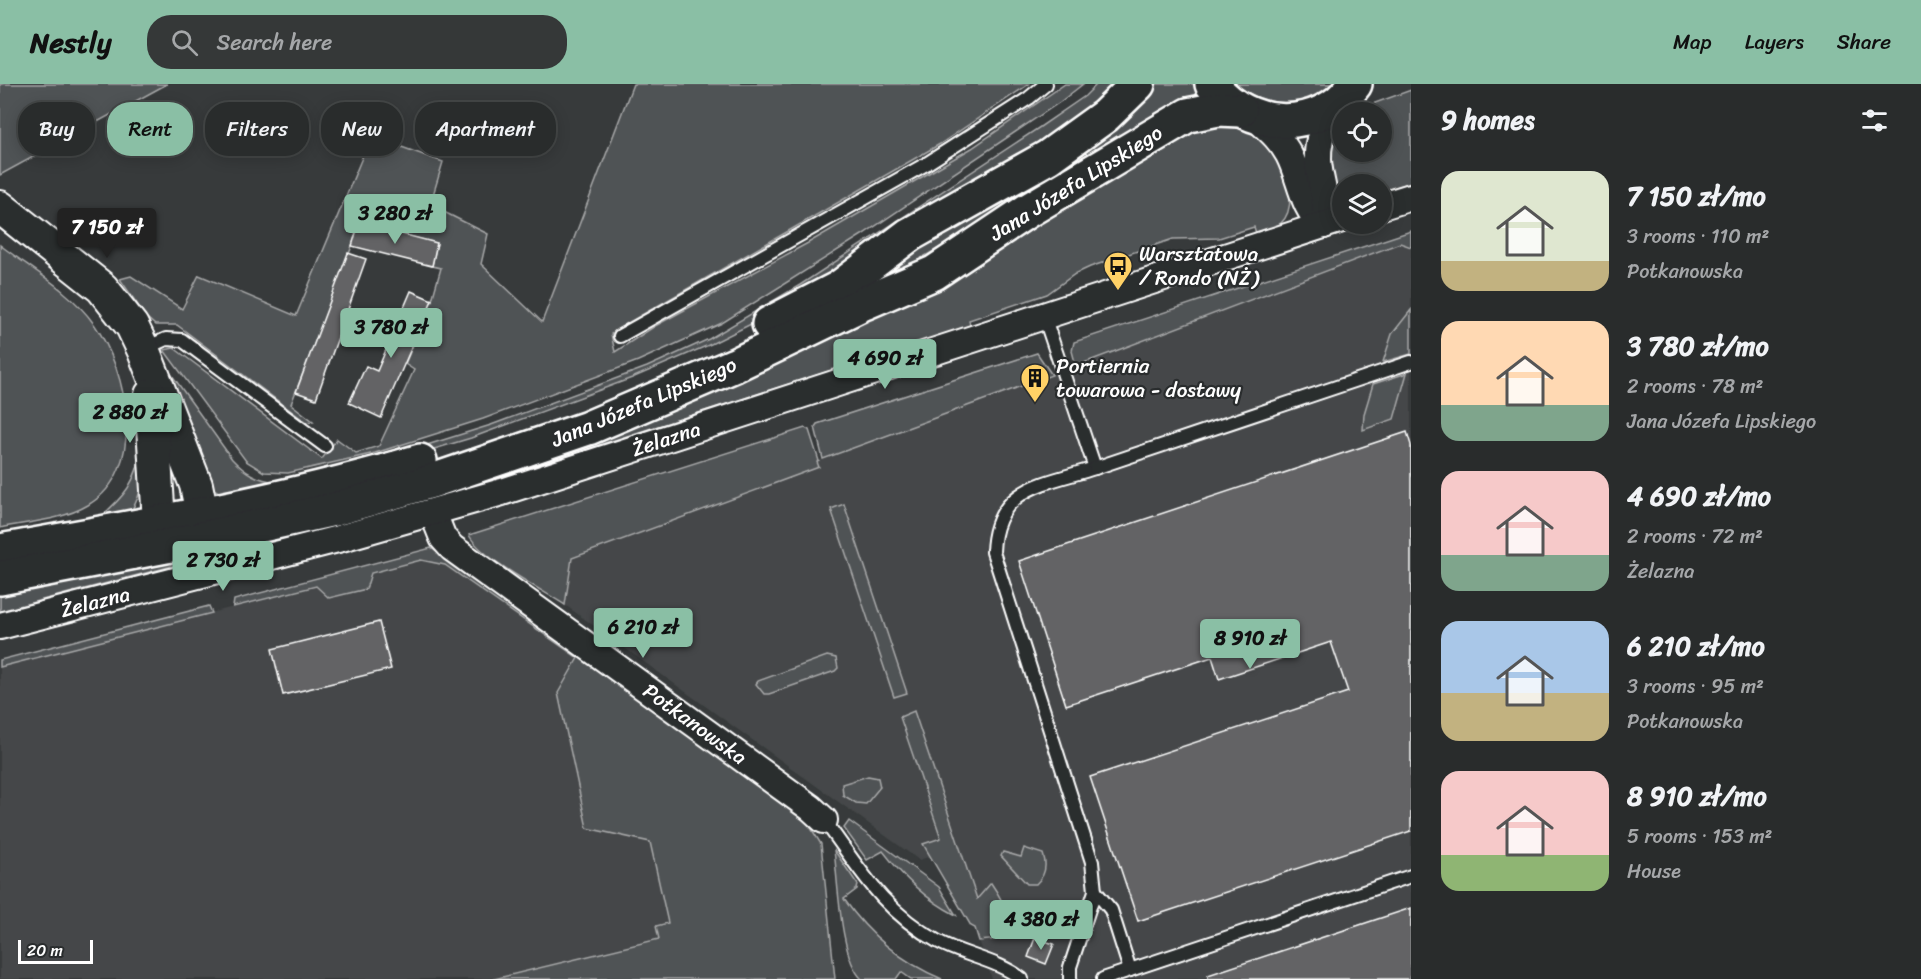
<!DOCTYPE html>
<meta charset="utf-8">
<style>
:root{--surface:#292c2c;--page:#353838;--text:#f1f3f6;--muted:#a5a7a9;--line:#454848;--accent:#8abfa5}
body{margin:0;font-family:Sriracha,sans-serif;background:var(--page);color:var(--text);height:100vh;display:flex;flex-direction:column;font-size:22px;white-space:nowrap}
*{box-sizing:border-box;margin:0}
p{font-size:20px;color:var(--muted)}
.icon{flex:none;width:33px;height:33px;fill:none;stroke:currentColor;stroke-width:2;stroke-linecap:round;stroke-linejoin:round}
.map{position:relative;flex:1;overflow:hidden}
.details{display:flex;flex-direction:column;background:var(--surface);width:510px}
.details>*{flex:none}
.top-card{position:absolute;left:18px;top:18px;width:570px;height:54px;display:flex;gap:12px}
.controls{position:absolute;left:1332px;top:18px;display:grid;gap:12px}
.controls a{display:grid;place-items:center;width:60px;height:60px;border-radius:50%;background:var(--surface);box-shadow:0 3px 15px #0003,0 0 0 2px var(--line);font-size:30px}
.scale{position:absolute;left:18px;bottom:15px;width:75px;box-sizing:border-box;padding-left:6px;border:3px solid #fff;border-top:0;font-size:16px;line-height:21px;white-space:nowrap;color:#fff;-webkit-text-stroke:4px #2a2d2e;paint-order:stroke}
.price{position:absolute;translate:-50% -51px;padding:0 14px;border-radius:6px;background:var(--accent);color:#111;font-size:20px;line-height:39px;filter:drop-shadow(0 2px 3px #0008)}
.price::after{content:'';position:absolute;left:50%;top:36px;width:18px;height:14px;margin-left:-9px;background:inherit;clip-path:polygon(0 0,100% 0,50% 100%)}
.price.current{background:#222;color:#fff}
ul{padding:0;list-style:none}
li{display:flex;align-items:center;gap:18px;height:150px;padding:0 30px}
li span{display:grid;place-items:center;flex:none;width:168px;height:120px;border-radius:18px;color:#555}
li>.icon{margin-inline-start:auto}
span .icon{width:72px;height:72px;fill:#fffc;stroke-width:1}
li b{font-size:26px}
h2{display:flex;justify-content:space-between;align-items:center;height:72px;padding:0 30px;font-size:26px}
.pill{padding:0 21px;border-radius:24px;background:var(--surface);box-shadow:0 3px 15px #0003,0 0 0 2px var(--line);font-size:21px;line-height:54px}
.pill.current{background:var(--accent);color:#111}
header{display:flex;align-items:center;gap:36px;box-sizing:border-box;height:84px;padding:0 30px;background:var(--accent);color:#111}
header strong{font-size:28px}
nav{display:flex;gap:33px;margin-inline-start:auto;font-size:21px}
.search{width:420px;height:54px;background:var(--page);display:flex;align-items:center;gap:15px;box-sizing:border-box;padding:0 21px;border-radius:24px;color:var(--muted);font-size:22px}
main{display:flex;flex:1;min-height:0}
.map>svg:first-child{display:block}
</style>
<header>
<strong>Nestly</strong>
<div class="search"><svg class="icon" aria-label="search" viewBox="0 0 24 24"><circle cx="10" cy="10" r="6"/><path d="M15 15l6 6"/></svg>Search here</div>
<nav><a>Map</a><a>Layers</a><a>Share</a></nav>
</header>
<main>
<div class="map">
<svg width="1411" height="895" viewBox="0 0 1411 895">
<rect width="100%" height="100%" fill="#373a3b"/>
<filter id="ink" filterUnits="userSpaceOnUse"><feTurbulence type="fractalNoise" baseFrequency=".0167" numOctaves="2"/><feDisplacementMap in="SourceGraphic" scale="12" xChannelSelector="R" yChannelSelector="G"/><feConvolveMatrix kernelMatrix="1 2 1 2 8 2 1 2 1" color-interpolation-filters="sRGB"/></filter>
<g filter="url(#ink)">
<!-- built -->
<g fill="#444748">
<path d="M1401 159 1411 163V895H992L949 766 919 776 565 521 572 474 819 383 817 377Z"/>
<path d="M421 476 445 481 578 574 586 744 650 758 668 839 660 855 494 895H0V583L316 502 330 514 366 505 370 489Z"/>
</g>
<!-- green -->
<g fill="#505354" stroke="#a8a9aa" stroke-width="1.5">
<path d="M0 0H167L0 91Z"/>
<path d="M633 0H1029L940 60 626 240 611 250 615 268 655 242 808 159 972 64 1065 0H1083L1060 18 862 151 722 239 638 277 483 335 375 369 288 389 264 388 246 377 164 266 174 264 322 375 337 355 356 369 379 362 414 286 405 280 432 216 441 184 432 182 437 159 359 140 352 162 291 320 313 337 306 338 177 241H155L146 233 120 195 131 192 182 225 199 191 296 232 371 52 443 78 430 121 488 150 481 180 542 238Z"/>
<path d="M1097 0H1119L1077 37 755 238 711 260 632 294 471 354 394 377 228 413 208 402 159 273 232 375C245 389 258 396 277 398L379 376 491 341 647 283 709 255 800 201 1040 43 1085 12Z"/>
<path d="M1157 0H1193L1199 11 857 212 853 204 1057 82 1134 24Z"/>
<path d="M1235 0H1332C1301 25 1266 24 1235 0Z"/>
<path d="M1411 6V98L1382 107V100H1342V109C1325 95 1326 81 1331 61 1334 50 1335 43 1342 35V68H1382V28H1350Z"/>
<path d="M1217 41C1234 43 1251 45 1265 56 1269 60 1275 65 1278 69 1289 85 1297 124 1281 139 1275 145 1264 147 1256 149L1254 143 1219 154 1173 155 1090 183 1075 190 1047 210 969 236 970 242 436 413 0 527V502L562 361 1190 46Z"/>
<path d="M1411 147V163L1400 159 1076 282 1072 267 1074 258Z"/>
<path d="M0 161C31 185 71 207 94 240 128 287 148 386 88 421 63 436 28 438 0 444Z"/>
<path d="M1411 226V270L1383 278 1392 250Z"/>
<path d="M1037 269 1052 291 823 375 815 343 817 340Z"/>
<path d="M1407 289 1394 335 1363 346 1364 330 1373 300Z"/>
<path d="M805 344 809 346 819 377 817 378 819 383 572 474 565 521C542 506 481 474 469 451Z"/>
<path d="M142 364C143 387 144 408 131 427L98 435C125 412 136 399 142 364Z"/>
<path d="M844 420 907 609 894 613 831 425Z"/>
<path d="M431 464 806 736 821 760 835 895H494L659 855 656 842 668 839 650 758 587 744 558 609 578 574 445 481 421 476 371 489 366 505 329 514 316 502 233 523 234 516Z"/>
<path d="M209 522 212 529 0 583V576Z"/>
<path d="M827 572 836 574 838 584 835 587 769 610H764L756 600 758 597Z"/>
<path d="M914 627 977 815 991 799C1006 821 1010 830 1000 855L979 857 975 844 971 842 923 760 941 754 900 633Z"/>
<path d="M868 692 878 694 880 703 866 720 856 719 843 711 842 700Z"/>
<path d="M849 737 939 803 956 831C925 815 904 794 883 767L867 776 844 744Z"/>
<path d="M1024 764 1043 770C1047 781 1045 792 1036 800H1027L1001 772 1003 768 1021 773Z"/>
<path d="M834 766 858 801 857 805 844 815C869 851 901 878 942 895H911L901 888 896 895H862C840 876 838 797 834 766Z"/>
</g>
<!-- building -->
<g fill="#636465" stroke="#fff" stroke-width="1.5">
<path d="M359 139 437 159 432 182 352 162Z"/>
<path d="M348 169 366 175 316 315 296 308Z"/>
<path d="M411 207 432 216 381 334 349 319 366 282 377 287Z"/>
<path d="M1407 348 1411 361V747L1138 837 1090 693 1348 608 1331 558 1219 595 1212 573 1066 621 1019 477Z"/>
<path d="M379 538 391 585 283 611 272 565Z"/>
<path d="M1411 824V895H1208V891Z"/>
<path d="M1035 854 1054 860 1046 880 1028 873Z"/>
</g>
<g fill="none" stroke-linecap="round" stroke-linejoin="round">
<!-- service casing -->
<g stroke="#fff" stroke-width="16">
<g id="service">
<path d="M1044 232 1095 384C1045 400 995 402 993 468L1092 778 1095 807 1070 883V895"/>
<path d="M620 252 926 80 1029 14 1046 0"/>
<path d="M144 265 166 255 182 256 325 362"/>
<path d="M1095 384 1411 278"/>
<path d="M824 736C860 785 882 826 937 857 964 872 998 876 1022 895"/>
<path d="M1095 807 1111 826 1130 886"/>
<path d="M1103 895 1411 792"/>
</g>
</g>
<!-- minor casing -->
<g stroke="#fff" stroke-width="30">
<g id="minor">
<path d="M1255 33C1267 44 1281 55 1289 71 1301 94 1302 124 1323 141"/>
<path d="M1382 122 1411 113"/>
<path d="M1323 141C1330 118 1319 99 1318 76 1317 58 1324 41 1329 25"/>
<path d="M433 429 443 454 452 464 811 724 824 736"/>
<path d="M0 542 338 455 502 408 1342 135"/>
</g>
</g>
<!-- tertiary casing -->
<g stroke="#fff" stroke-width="36">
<g id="tertiary">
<path d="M0 123 102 204 132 242 143 265 196 401 202 430 201 445 197 456"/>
<path d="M151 311 159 438 161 448 171 461"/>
</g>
</g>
<!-- primary casing -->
<g stroke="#fff" stroke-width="38">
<g id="primary">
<path d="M1212 0C1247 48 1321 50 1355 0"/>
<path d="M769 240 839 204 909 151 1048 73 1105 32 1138 0"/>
<path d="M0 467C141 442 282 418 420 377"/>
<path d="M0 494 171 461 335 425 432 397 588 344 735 281 864 219 934 189 1027 127 1188 31 1218 25 1240 26"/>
</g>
</g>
<!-- service -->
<use href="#service" stroke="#2a2d2e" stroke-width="12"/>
<!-- minor -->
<use href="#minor" stroke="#2a2d2e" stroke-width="26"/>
<!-- tertiary -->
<use href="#tertiary" stroke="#2a2d2e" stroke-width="32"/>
<!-- primary -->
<use href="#primary" stroke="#2a2d2e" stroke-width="33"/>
</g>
</g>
<!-- icons -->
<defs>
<g id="bus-pin" transform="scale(1.5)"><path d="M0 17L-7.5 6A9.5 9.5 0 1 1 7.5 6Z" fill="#ffd166" stroke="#2a2d2e"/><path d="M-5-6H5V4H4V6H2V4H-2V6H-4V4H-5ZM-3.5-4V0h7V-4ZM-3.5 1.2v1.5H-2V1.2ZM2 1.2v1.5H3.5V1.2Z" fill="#111"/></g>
<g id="building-pin" transform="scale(1.5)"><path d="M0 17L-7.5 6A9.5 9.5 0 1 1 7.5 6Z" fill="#ffd166" stroke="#2a2d2e"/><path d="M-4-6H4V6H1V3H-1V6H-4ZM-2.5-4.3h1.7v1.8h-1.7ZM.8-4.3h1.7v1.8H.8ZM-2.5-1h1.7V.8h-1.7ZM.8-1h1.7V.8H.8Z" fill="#111"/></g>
</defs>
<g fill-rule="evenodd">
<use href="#bus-pin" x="1118" y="182"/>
<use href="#building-pin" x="1035" y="294"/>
</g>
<g text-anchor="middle" stroke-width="4.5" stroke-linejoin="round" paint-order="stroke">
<!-- street labels -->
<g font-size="21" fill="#fff" stroke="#2a2d2e">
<text transform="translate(1076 99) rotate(-32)" y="7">Jana Józefa Lipskiego</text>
<text transform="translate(644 318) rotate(-23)" y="7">Jana Józefa Lipskiego</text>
<text transform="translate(666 355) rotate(-18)" y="7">Żelazna</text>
<text transform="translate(95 518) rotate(-14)" y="7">Żelazna</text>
<text transform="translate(695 640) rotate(36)" y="7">Potkanowska</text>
</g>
<!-- poi labels -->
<g font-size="21" fill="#fff" stroke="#2a2d2e" text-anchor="start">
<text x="1139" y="177">Warsztatowa<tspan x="1139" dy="24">/ Rondo (NŻ)</tspan></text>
<text x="1056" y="289">Portiernia<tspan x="1056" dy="24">towarowa - dostawy</tspan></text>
</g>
</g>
</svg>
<div class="controls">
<a><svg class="icon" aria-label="locate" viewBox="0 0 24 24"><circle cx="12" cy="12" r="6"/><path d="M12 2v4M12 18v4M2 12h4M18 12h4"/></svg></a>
<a><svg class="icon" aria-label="layers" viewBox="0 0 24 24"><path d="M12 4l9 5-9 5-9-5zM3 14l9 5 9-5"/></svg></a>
</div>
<div class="scale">20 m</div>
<b class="price" style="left:395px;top:161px">3 280 zł</b>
<b class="price current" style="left:107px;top:175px">7 150 zł</b>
<b class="price" style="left:391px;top:275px">3 780 zł</b>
<b class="price" style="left:885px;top:306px">4 690 zł</b>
<b class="price" style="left:130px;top:360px">2 880 zł</b>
<b class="price" style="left:223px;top:508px">2 730 zł</b>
<b class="price" style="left:643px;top:575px">6 210 zł</b>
<b class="price" style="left:1250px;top:586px">8 910 zł</b>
<b class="price" style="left:1041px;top:867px">4 380 zł</b>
<div class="top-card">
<a class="pill">Buy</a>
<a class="pill current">Rent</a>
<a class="pill">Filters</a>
<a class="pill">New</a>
<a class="pill">Apartment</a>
</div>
</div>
<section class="details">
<h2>9 homes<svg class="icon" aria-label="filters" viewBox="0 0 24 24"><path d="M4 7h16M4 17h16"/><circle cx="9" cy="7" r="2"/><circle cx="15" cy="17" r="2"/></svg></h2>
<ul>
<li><span style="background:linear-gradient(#dfe7d0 75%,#c2b280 0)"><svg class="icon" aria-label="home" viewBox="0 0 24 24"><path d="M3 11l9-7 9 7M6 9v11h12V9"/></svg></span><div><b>7 150 zł/mo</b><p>3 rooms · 110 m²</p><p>Potkanowska</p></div></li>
<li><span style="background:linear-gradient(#ffd9b3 70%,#7fa58c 0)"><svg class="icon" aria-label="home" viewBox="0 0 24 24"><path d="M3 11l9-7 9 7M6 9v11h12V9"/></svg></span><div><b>3 780 zł/mo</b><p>2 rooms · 78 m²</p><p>Jana Józefa Lipskiego</p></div></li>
<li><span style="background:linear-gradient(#f6c9c9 70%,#7fa58c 0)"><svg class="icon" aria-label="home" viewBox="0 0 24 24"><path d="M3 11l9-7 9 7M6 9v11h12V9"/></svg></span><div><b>4 690 zł/mo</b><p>2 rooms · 72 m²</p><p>Żelazna</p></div></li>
<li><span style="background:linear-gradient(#a9c7e8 60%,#c2b280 0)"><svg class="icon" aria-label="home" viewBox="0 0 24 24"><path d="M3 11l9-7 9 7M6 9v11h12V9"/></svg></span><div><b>6 210 zł/mo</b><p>3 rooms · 95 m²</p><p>Potkanowska</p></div></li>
<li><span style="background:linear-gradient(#f6c9c9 70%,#8fb573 0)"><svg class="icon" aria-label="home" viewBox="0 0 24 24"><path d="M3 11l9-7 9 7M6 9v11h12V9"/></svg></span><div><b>8 910 zł/mo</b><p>5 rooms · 153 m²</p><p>House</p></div></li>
</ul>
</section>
</main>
